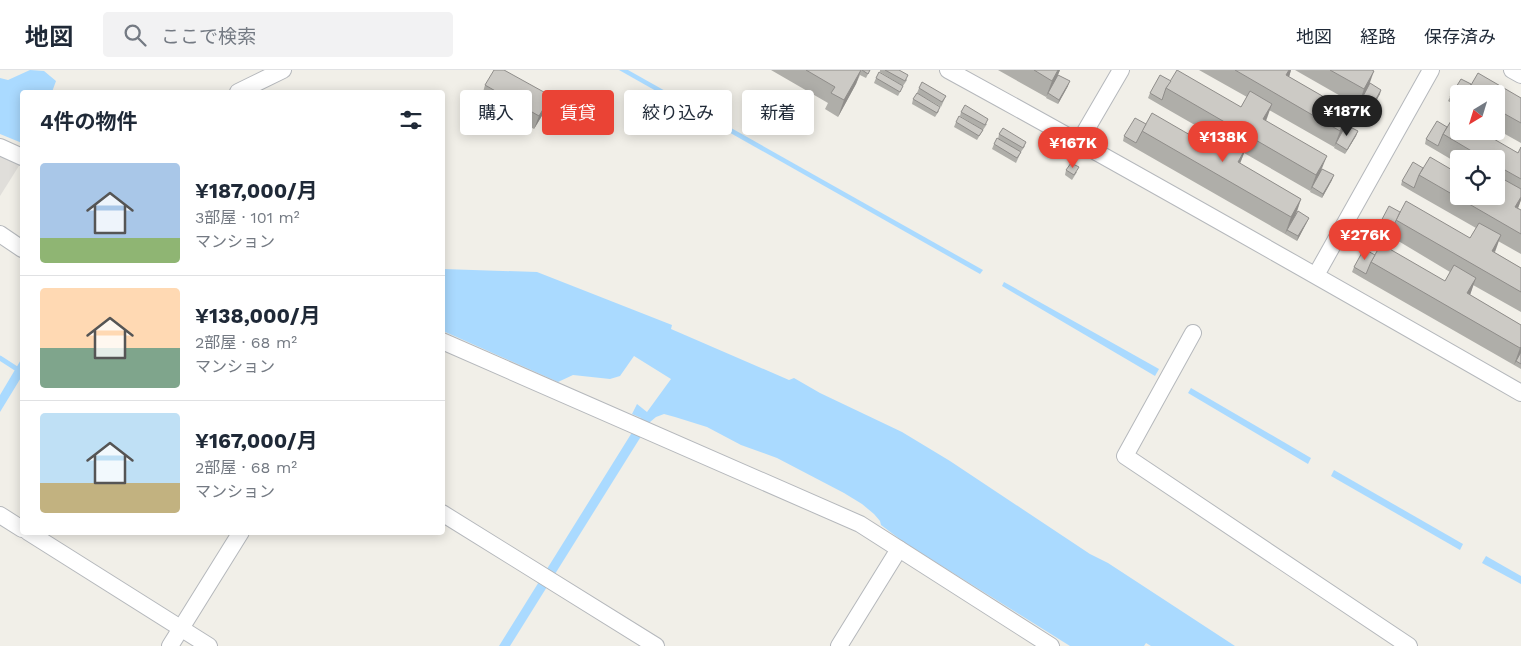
<!DOCTYPE html>
<html lang="ja">
<meta charset="utf-8">
<style>
:root{--surface:#fff;--page:#f2f2f3;--text:#1f2937;--muted:#747a83;--line:#e0e1e3;--accent:#ea4335}
body{margin:0;font-family:"Work Sans","Noto Sans JP",sans-serif;background:var(--page);color:var(--text);height:100vh;display:flex;flex-direction:column;font-size:19px;white-space:nowrap}
*{box-sizing:border-box;margin:0}
p{font-size:16px;color:var(--muted)}
.icon{flex:none;width:28px;height:28px;fill:none;stroke:currentColor;stroke-width:2;stroke-linecap:round;stroke-linejoin:round}
.map{position:relative;flex:1;overflow:hidden}
.panel{position:absolute;left:20px;top:20px;width:425px;height:445px;display:flex;flex-direction:column;background:var(--surface);border-radius:5px;box-shadow:0 2px 12px #0003}
.panel>*{flex:none}
.guide{position:absolute;left:460px;top:20px;width:475px;height:45px;display:flex;gap:10px}
.needle{width:32px;rotate:218deg}
.tools{position:absolute;left:1450px;top:15px;display:grid;gap:10px}
.tools a{display:grid;place-items:center;width:55px;height:55px;border-radius:5px;background:var(--surface);box-shadow:0 2px 12px #0003;font-size:25px}
.price{position:absolute;translate:-50% -42px;padding:0 11px;border-radius:18px;background:var(--accent);color:#fff;font-size:16px;line-height:32px;filter:drop-shadow(0 1px 2px #0008)}
.price::after{content:'';position:absolute;left:50%;top:30px;width:15px;height:11px;margin-left:-8px;background:inherit;clip-path:polygon(0 0,100% 0,50% 100%)}
.price.selected{background:#222;color:#fff}
ul{padding:0;list-style:none}
li{display:flex;align-items:center;gap:15px;height:125px;padding:0 20px}
li+li{border-top:1px solid var(--line)}
li span{display:grid;place-items:center;flex:none;width:140px;height:100px;border-radius:5px;color:#555}
li>.icon{margin-inline-start:auto}
span .icon{width:60px;height:60px;fill:#fffc;stroke-width:1}
li b{font-size:21px}
h2{display:flex;justify-content:space-between;align-items:center;height:60px;padding:0 20px;font-size:21px}
.pill{padding:0 18px;border-radius:5px;background:var(--surface);box-shadow:0 2px 12px #0003;font-size:18px;line-height:45px}
.pill.selected{background:var(--accent);color:#fff}
header{display:flex;align-items:center;gap:30px;box-sizing:border-box;height:70px;padding:0 25px;background:var(--surface);border-bottom:1px solid var(--line)}
header strong{font-size:24px}
nav{display:flex;gap:28px;margin-inline-start:auto;font-size:18px}
.search{width:350px;height:45px;background:var(--page);display:flex;align-items:center;gap:12px;box-sizing:border-box;padding:0 18px;border-radius:5px;color:var(--muted);font-size:19px}
.map>svg:first-child{display:block}
</style>
<header>
<strong>地図</strong>
<div class="search"><svg class="icon" aria-label="search" viewBox="0 0 24 24"><circle cx="10" cy="10" r="6"/><path d="M15 15l6 6"/></svg>ここで検索</div>
<nav><a>地図</a><a>経路</a><a>保存済み</a></nav>
</header>
<div class="map">
<svg width="1521" height="576" viewBox="0 0 1521 576">
<rect width="100%" height="100%" fill="#f1efe8"/>
<!-- industrial -->
<path fill="#e0deda" d="M0 82 22 91 0 126Z"/>
<!-- water -->
<g fill="#aadaff">
<path d="M30 0 44 1 56 11 52 22H22V73L0 64V8L8 10Z"/>
<path d="M619 0H628L983 200 980 204Z"/>
<path d="M443 199 537 202 672 255 671 259 789 310 794 308 820 323 902 362 950 391 1090 484 1108 493 1235 576H1151L1146 573 1144 576H1070L905 473 881 455 880 451 874 444 862 434 844 423 777 388 741 375 707 357 675 347 664 344 656 347 650 352 510 576H499L641 348 632 344 637 334 647 342 671 309 634 286 620 306 610 309 573 305 558 312 443 261Z"/>
<path d="M1004 212 1159 299 1155 306 1002 216Z"/>
<path d="M22 288V306L0 342V325Z"/>
<path d="M1191 318 1311 388 1308 394 1188 323Z"/>
<path d="M1334 400 1463 474 1460 480 1331 406Z"/>
<path d="M1486 486 1521 506V514L1482 493Z"/>
</g>
<g fill="none" stroke-linecap="round" stroke-linejoin="round">
<!-- stream -->
<path stroke="#aadaff" stroke-width="5" d="M0 288 20 301"/>
<!-- minor casing -->
<g stroke="#b5b8bc" stroke-width="18">
<g id="minor">
<path d="M948 0C1140 105 1331 214 1521 323"/>
<path d="M1512 0 1521 5"/>
<path d="M238 22 283 0"/>
<path d="M1079 72 1121 0"/>
<path d="M0 77 22 87"/>
<path d="M0 164 22 179"/>
<path d="M1316 205 1431 0"/>
<path d="M1193 263 1125 386 1409 576"/>
<path d="M442 271 860 454 1051 576"/>
<path d="M442 443 656 576"/>
<path d="M0 445 22 459"/>
<path d="M28 462 209 576"/>
<path d="M170 576 241 462"/>
<path d="M839 576 899 479"/>
</g>
</g>
<!-- minor -->
<use href="#minor" stroke="#fff" stroke-width="16"/>
</g>
<!-- wall -->
<g fill="#afaea9">
<path d="M771 0H870L866 8 860 5 856 14 838 47 825 39 828 33Z"/>
<path d="M880 0H899L907 10 903 16 880 2Z"/>
<path d="M998 0H1060L1057 7 1068 16 1058 34 1046 28 1047 25 1046 27Z"/>
<path d="M1199 0H1291L1289 7 1350 42 1345 57 1358 61 1356 66 1345 84 1334 78 1335 75 1334 77 1269 40 1265 51 1332 110 1322 128 1310 122 1311 119 1310 121 1244 83 1240 94 1301 129 1296 145 1307 152 1297 171 1285 164 1286 162 1285 164 1135 78 1137 74 1135 78 1123 71 1124 66 1146 54 1216 80 1221 70 1160 35 1161 33 1160 35 1148 28 1150 23 1171 11 1241 37 1247 27Z"/>
<path d="M1295 0H1372L1369 16 1380 24 1369 43 1358 36 1359 34 1358 36Z"/>
<path d="M876 8 901 20 898 26 874 13Z"/>
<path d="M1471 14 1521 28V73L1496 59V24H1459V37L1448 31 1450 27Z"/>
<path d="M485 15 551 26 546 39 534 59 481 29Z"/>
<path d="M919 18 946 26 941 37 917 23Z"/>
<path d="M913 29 939 41 935 47 912 34Z"/>
<path d="M961 42 987 54 983 60 960 46Z"/>
<path d="M956 52 983 60 977 70 954 57Z"/>
<path d="M1447 57 1518 83 1521 77V130L1518 138 1521 140V184L1498 171 1494 182 1521 198V242L1473 215 1470 225 1521 255V299L1514 295 1515 293 1514 295 1364 209 1365 206 1364 209 1352 202 1354 197 1375 185 1445 211 1450 202 1390 166 1391 163 1389 166 1377 159 1379 155 1400 142 1470 168 1476 158 1413 122 1414 120 1413 122 1401 115 1402 111 1423 98 1496 126 1498 116 1496 115V89H1459V94L1437 81 1438 79 1437 81 1425 74 1426 69Z"/>
<path d="M999 64 1025 76 1021 82 998 69Z"/>
<path d="M994 74 1021 82 1016 93 992 79Z"/>
<path d="M1066 100 1077 102 1072 110 1065 105Z"/>
</g>
<!-- shaded-wall -->
<g fill="#8f8d8a">
<path d="M861 0 856 14 838 47 844 30Z"/>
<path d="M1058 0H1060L1056 9 1046 27 1052 11Z"/>
<path d="M1289 0H1291L1289 7 1286 5Z"/>
<path d="M1374 1 1368 18 1358 36 1364 19Z"/>
<path d="M1070 11 1068 16 1058 34 1059 30Z"/>
<path d="M1381 20 1380 24 1369 43 1371 38Z"/>
<path d="M551 26 546 39 534 59 539 46Z"/>
<path d="M1272 34 1266 51 1263 49Z"/>
<path d="M1350 42 1344 59 1334 77 1340 61Z"/>
<path d="M1358 61 1356 66 1345 84 1347 80Z"/>
<path d="M1247 76 1240 93 1238 92Z"/>
<path d="M1327 86 1320 103 1310 121 1316 105Z"/>
<path d="M1334 105 1332 110 1322 128 1323 124Z"/>
<path d="M1521 127V130L1518 138 1515 137Z"/>
<path d="M1301 129 1295 146 1285 164 1291 147Z"/>
<path d="M1309 148 1307 152 1297 171 1298 166Z"/>
<path d="M1501 165 1495 182 1492 181Z"/>
<path d="M1476 208 1470 225 1467 223Z"/>
<path d="M1521 277V283L1514 295 1520 278Z"/>
</g>
<!-- building -->
<g fill="#cccac5" stroke="#8f8d8a">
<path d="M494 0H504L551 26 539 46 485 15Z"/>
<path d="M806 0H861L844 30 831 23 835 17Z"/>
<path d="M862 0H870L868 4Z"/>
<path d="M885 0H899L908 5 905 11Z"/>
<path d="M1034 0H1058L1052 11Z"/>
<path d="M1177 0 1241 37 1250 21 1272 34 1263 49 1327 86 1316 105 1166 18Z"/>
<path d="M1235 0H1289L1286 5 1350 42 1340 61Z"/>
<path d="M1330 0H1372L1374 1 1364 19Z"/>
<path d="M879 2 903 16 900 22 876 8Z"/>
<path d="M1478 3 1521 28V53L1496 39V24H1470L1467 22Z"/>
<path d="M1058 5 1070 11 1059 30 1048 23Z"/>
<path d="M1160 5 1171 11 1166 18 1162 30 1150 23Z"/>
<path d="M1461 9 1471 14 1466 24H1459V32L1450 27Z"/>
<path d="M922 12 946 26 942 32 919 18Z"/>
<path d="M1370 13 1381 20 1371 38 1360 32Z"/>
<path d="M917 23 940 37 937 43 913 29Z"/>
<path d="M965 35 988 49 985 55 961 42Z"/>
<path d="M1152 43 1216 80 1225 64 1247 76 1238 92 1301 129 1291 147 1142 61Z"/>
<path d="M959 46 983 60 979 66 956 52Z"/>
<path d="M1454 46 1459 49V61H1480L1518 83 1521 77V109L1496 95V89H1485L1443 64Z"/>
<path d="M1135 48 1146 54 1136 73 1124 66Z"/>
<path d="M1437 51 1447 57 1443 64 1438 76 1426 69Z"/>
<path d="M1346 55 1358 61 1347 80 1336 73Z"/>
<path d="M1003 58 1026 72 1023 78 999 64Z"/>
<path d="M997 68 1021 82 1017 88 994 74Z"/>
<path d="M1430 87 1459 104V126H1496V120L1503 109 1521 119V127L1515 137 1521 140V164L1419 105Z"/>
<path d="M1413 92 1423 98 1419 105 1414 118 1402 111Z"/>
<path d="M1071 93 1079 97 1074 105 1066 100Z"/>
<path d="M1322 99 1334 105 1323 124 1312 117Z"/>
<path d="M1406 131 1470 168 1479 153 1501 165 1492 181 1521 198V222L1396 150Z"/>
<path d="M1389 136 1400 142 1391 161 1379 155Z"/>
<path d="M1298 141 1309 148 1298 166 1287 160Z"/>
<path d="M1381 174 1445 211 1454 195 1476 208 1467 223 1521 255V277L1520 278 1371 192Z"/>
<path d="M1364 179 1375 185 1371 192 1366 204 1354 197Z"/>
<path d="M1521 282V294L1516 291Z"/>
</g>
</svg>
<div class="tools">
<a><svg class="needle" viewBox="-14 -14 28 28"><path d="M0-13l5 13h-10z" fill="#e53935"/><path d="M0 13l5-13h-10z" fill="#747a83"/></svg></a>
<a><svg class="icon" aria-label="locate" viewBox="0 0 24 24"><circle cx="12" cy="12" r="6"/><path d="M12 2v4M12 18v4M2 12h4M18 12h4"/></svg></a>
</div>
<b class="price selected" style="left:1347px;top:67px">¥187K</b>
<b class="price" style="left:1223px;top:93px">¥138K</b>
<b class="price" style="left:1073px;top:99px">¥167K</b>
<b class="price" style="left:1365px;top:191px">¥276K</b>
<div class="guide">
<a class="pill">購入</a>
<a class="pill selected">賃貸</a>
<a class="pill">絞り込み</a>
<a class="pill">新着</a>
</div>
<section class="panel">
<h2>4件の物件<svg class="icon" aria-label="filters" viewBox="0 0 24 24"><path d="M4 7h16M4 17h16"/><circle cx="9" cy="7" r="2"/><circle cx="15" cy="17" r="2"/></svg></h2>
<ul>
<li><span style="background:linear-gradient(#a9c7e8 75%,#8fb573 0)"><svg class="icon" aria-label="home" viewBox="0 0 24 24"><path d="M3 11l9-7 9 7M6 9v11h12V9"/></svg></span><div><b>¥187,000/月</b><p>3部屋 · 101 m²</p><p>マンション</p></div></li>
<li><span style="background:linear-gradient(#ffd9b3 60%,#7fa58c 0)"><svg class="icon" aria-label="home" viewBox="0 0 24 24"><path d="M3 11l9-7 9 7M6 9v11h12V9"/></svg></span><div><b>¥138,000/月</b><p>2部屋 · 68 m²</p><p>マンション</p></div></li>
<li><span style="background:linear-gradient(#bfe0f5 70%,#c2b280 0)"><svg class="icon" aria-label="home" viewBox="0 0 24 24"><path d="M3 11l9-7 9 7M6 9v11h12V9"/></svg></span><div><b>¥167,000/月</b><p>2部屋 · 68 m²</p><p>マンション</p></div></li>
</ul>
</section>
</div>
